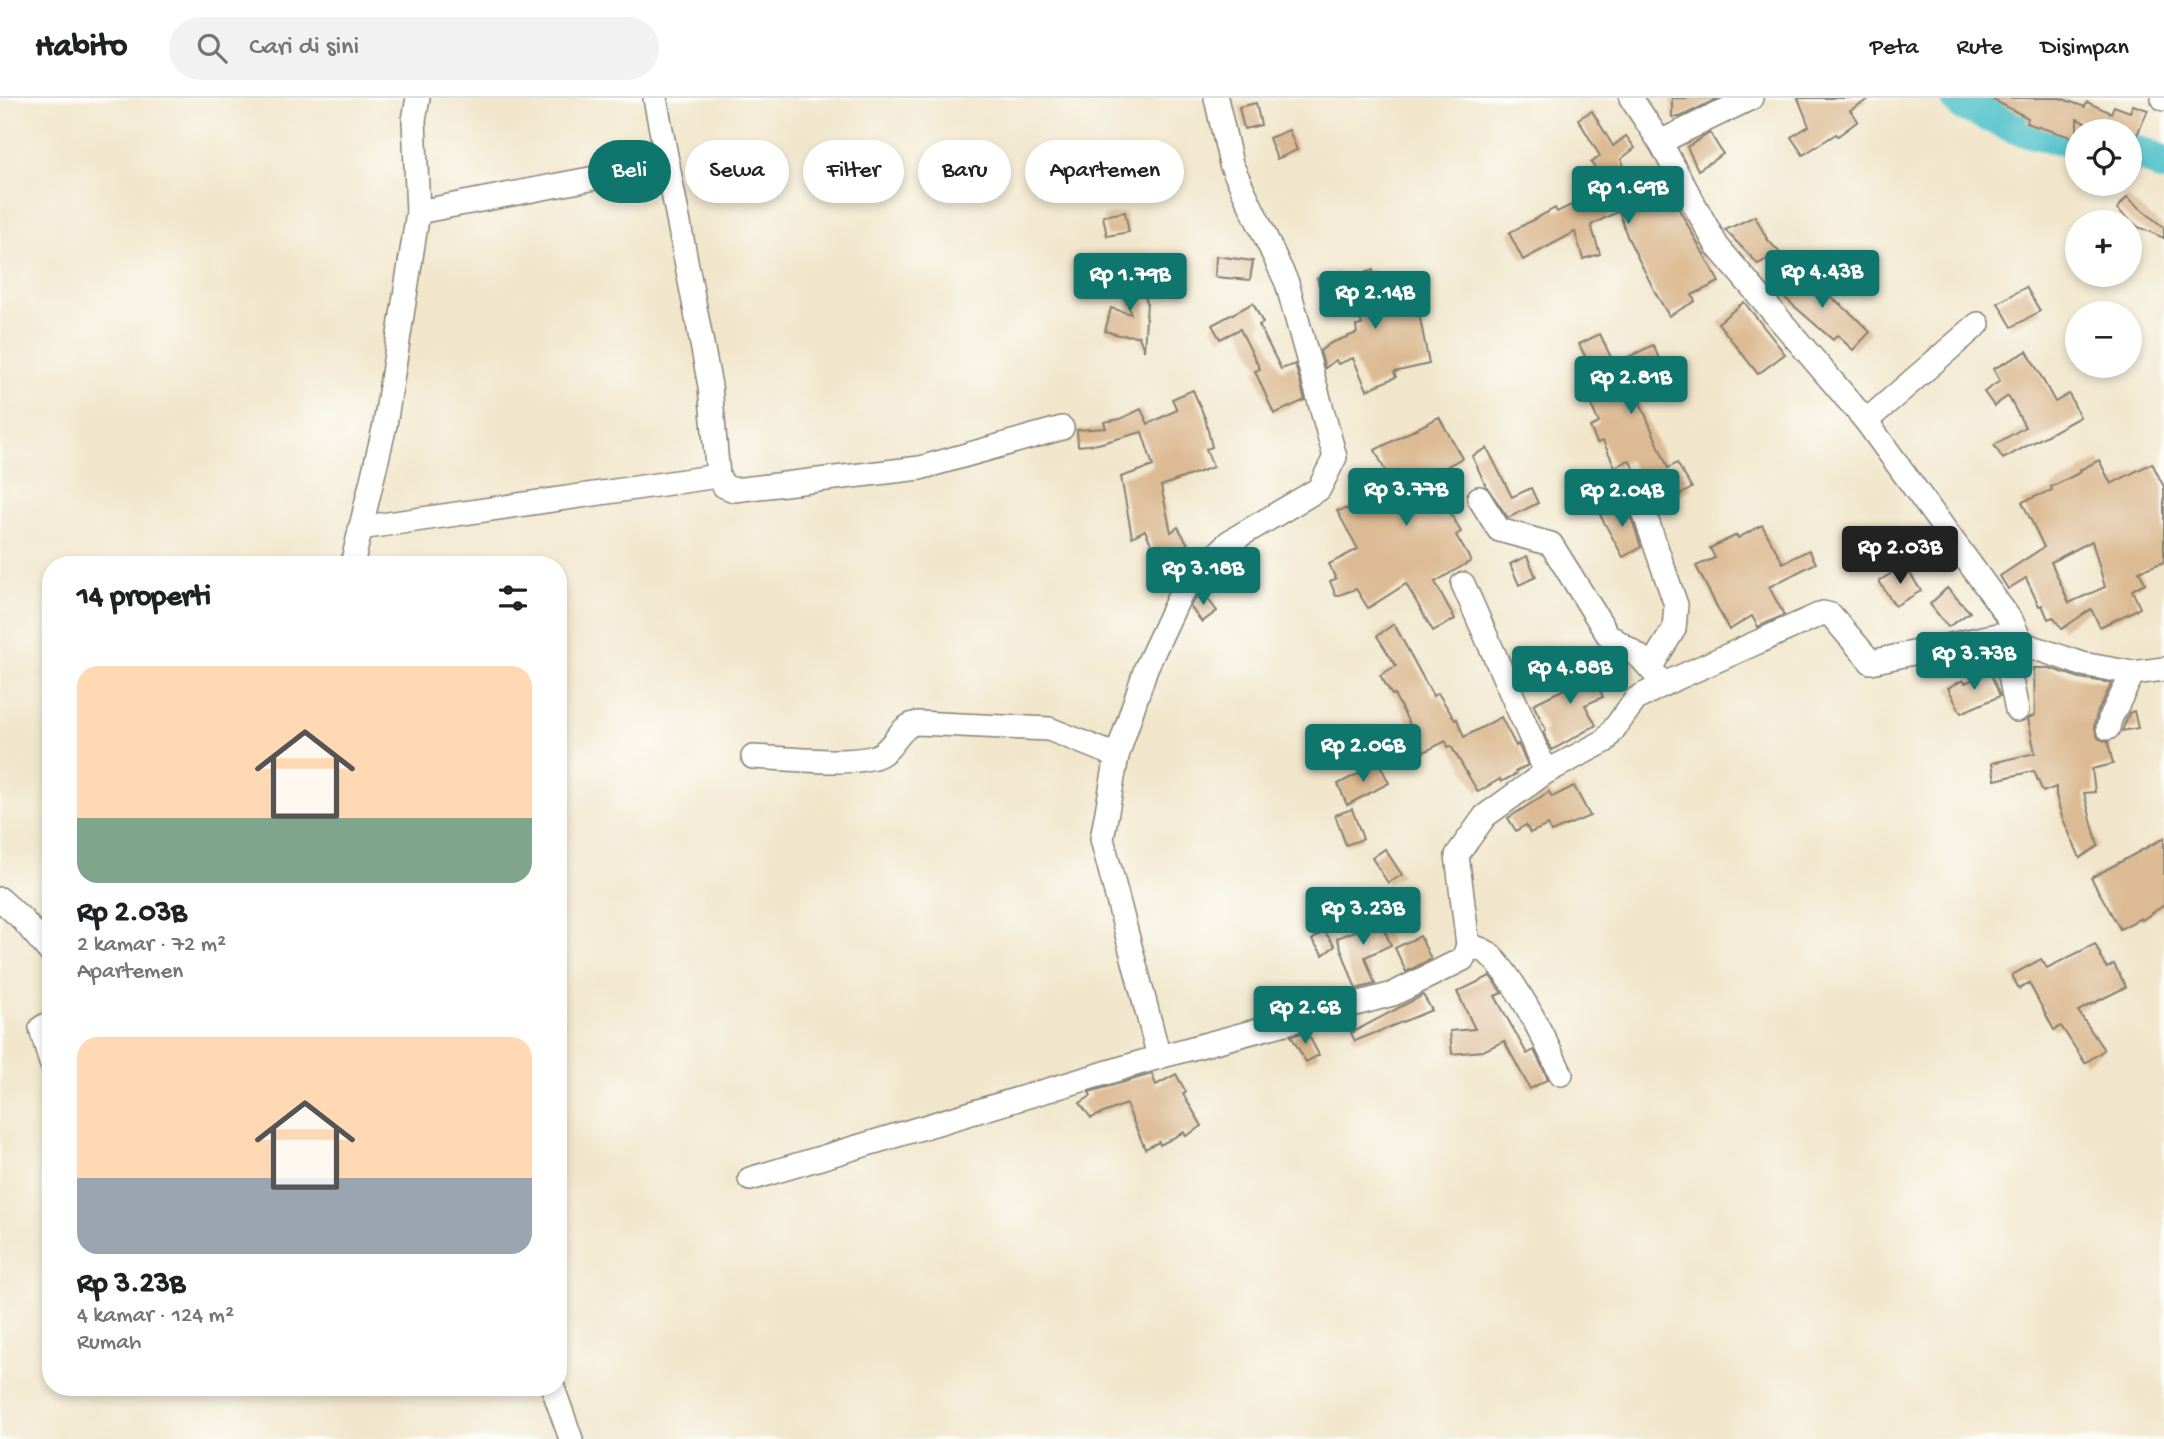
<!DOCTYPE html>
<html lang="id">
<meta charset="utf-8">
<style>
:root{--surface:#fff;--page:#f2f2f2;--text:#202124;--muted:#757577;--line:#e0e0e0;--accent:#0f766e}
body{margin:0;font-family:"Gochi Hand",sans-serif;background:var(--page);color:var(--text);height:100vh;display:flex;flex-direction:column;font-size:26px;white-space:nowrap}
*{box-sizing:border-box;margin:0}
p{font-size:23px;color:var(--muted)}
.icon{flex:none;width:38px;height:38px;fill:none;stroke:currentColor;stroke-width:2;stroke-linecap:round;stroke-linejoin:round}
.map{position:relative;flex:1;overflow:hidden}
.drawer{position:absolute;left:42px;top:458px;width:525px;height:840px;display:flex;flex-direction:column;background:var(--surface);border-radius:28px;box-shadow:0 4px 10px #0003}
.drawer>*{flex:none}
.banner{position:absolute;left:588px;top:42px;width:665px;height:63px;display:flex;gap:14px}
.tools{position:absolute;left:2065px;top:21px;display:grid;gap:14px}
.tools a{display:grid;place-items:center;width:77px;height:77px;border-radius:50%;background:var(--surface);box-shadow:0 4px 10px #0003;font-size:35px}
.price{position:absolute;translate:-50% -60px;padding:0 16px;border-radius:7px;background:var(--accent);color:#fff;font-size:23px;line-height:46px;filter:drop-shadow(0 2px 4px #0008)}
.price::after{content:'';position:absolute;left:50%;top:42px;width:21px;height:16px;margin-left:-10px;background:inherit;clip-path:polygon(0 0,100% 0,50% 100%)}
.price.current{background:#222;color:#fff}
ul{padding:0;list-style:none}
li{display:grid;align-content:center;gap:14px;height:371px;padding:0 35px}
li span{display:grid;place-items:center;height:217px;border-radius:21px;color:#555}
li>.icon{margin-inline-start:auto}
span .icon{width:126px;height:126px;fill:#fffc;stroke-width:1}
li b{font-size:30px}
h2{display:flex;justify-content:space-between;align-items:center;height:84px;padding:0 35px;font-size:30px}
.pill{padding:0 24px;border-radius:32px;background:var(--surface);box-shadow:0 4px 10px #0003;font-size:24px;line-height:63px}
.pill.current{background:var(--accent);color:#fff}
header{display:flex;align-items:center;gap:42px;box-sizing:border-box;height:98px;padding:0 35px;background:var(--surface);border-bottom:2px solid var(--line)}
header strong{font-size:33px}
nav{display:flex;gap:38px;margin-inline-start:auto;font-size:24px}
.search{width:490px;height:63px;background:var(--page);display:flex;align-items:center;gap:18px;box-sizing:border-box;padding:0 24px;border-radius:38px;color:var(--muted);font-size:26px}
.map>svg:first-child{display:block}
</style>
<header>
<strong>Habito</strong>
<div class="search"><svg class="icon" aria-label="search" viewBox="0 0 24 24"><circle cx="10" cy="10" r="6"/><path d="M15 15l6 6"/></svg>Cari di sini</div>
<nav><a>Peta</a><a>Rute</a><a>Disimpan</a></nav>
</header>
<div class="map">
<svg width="2164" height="1341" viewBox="0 0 2164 1341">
<rect width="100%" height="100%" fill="#fdfcf7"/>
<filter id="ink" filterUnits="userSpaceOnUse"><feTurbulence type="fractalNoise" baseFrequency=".0143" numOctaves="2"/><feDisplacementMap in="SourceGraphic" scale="14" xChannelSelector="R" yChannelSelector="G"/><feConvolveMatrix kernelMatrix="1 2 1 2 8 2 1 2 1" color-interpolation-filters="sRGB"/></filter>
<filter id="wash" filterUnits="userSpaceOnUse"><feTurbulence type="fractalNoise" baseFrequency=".00686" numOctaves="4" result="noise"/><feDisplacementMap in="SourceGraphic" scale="28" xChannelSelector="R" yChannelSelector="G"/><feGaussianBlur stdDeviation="1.57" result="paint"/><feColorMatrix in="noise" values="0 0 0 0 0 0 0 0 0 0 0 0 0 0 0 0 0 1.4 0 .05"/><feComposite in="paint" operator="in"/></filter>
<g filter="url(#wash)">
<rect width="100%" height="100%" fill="#f1e6cb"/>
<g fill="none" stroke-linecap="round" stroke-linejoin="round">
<!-- river -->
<g stroke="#56c4cc" stroke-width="35">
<path d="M1958 0 1962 5 2019 30 2077 43"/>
<path d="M2130 54 2147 58 2164 67"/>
</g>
</g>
<g id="blocks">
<!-- building -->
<g fill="#dcba93" fill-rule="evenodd">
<path d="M1672 0H1719L1680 19H1672Z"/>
<path d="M1798 0H1871L1850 12 1858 23 1838 38 1836 36 1803 57 1791 39 1809 28Z"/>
<path d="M1990 0H2060L2085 9 2087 4 2111 15 2114 8 2130 14 2133 7 2148 12 2137 37 2099 26 2097 30 2077 21V41L2026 25 2028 20Z"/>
<path d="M1256 5 1261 27 1244 31 1239 9Z"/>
<path d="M1592 13 1613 48 1626 38 1635 50 1621 61 1637 99 1664 84 1719 184 1692 197 1695 203 1669 218 1656 196 1627 138 1619 113 1591 127 1600 156 1583 161 1575 134 1523 162 1509 135 1555 110 1557 114 1610 88 1591 65 1600 58 1578 21Z"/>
<path d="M1289 32 1297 52 1277 61 1269 40Z"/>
<path d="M1710 35 1723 56 1698 72 1687 49Z"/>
<path d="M2127 99 2164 130V140L2138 129 2117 111Z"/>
<path d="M1125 114 1129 134 1107 138 1103 118Z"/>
<path d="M1755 118 1767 141 1780 155 1758 166 1725 132Z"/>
<path d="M1216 158 1253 163 1250 182 1215 179Z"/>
<path d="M1787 171 1815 192 1818 188 1854 218 1870 234 1853 252 1837 237 1833 242 1777 193 1780 190 1773 182Z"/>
<path d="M1373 172 1384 207 1416 200 1429 266 1394 274 1396 279 1367 292 1353 260 1338 266 1336 262 1325 270 1320 253 1331 245 1357 235 1356 228 1362 227 1354 198 1326 207 1317 180 1338 174 1341 182Z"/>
<path d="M1139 180 1147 204 1144 253 1139 238 1119 237 1105 233 1111 210 1131 216 1121 186Z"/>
<path d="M2026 189 2040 213 2012 229 1998 205Z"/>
<path d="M1744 204 1785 256 1758 276 1718 225Z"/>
<path d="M1253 205 1263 225 1259 227 1281 271 1295 266 1305 302 1274 316 1255 273 1260 271 1240 231 1220 241 1212 227Z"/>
<path d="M1600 236 1614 266 1653 247 1669 282 1637 297 1668 370 1677 365 1692 390 1657 410 1645 378 1636 374 1629 362 1615 369 1603 343 1597 345 1590 329 1599 325 1586 296 1600 289 1579 246Z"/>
<path d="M2027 253 2055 304 2069 296 2080 319 2003 361 1994 347 2025 329 2008 298 1994 308 1984 294 2000 283 1993 271Z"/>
<path d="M1193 292 1205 320 1212 349 1206 351 1213 369 1161 388 1171 434 1178 429 1190 450 1183 455 1190 465 1174 482 1168 484 1145 432 1132 439 1121 379 1153 368 1142 334 1098 346 1078 348 1077 332 1106 330 1104 324 1120 321 1141 311 1148 326 1177 312 1172 301Z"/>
<path d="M1439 319 1462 360 1437 374 1448 396 1447 397 1451 406 1447 408 1461 434 1456 437 1471 463 1435 484 1455 521 1433 533 1406 486 1368 510 1356 491 1336 498 1330 483 1336 481 1329 466 1358 451 1337 413 1358 408 1393 389 1375 352Z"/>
<path d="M1487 350 1512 399 1531 390 1538 405 1508 420 1486 388 1472 358Z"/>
<path d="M2099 362 2111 386 2152 365 2164 389V464L2139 473 2145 485 2132 492 2140 510 2100 529 2091 511 2062 531 2053 519 2048 521 2042 507 2039 508 2026 480 2008 491 2000 478 2044 449 2022 404 2052 392 2051 389 2081 374 2080 372ZM2092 443 2105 489 2069 505 2051 464Z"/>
<path d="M1626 403 1641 449 1623 459 1600 417Z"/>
<path d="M1762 427 1783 465 1809 452 1816 465 1769 489 1784 517 1758 529 1752 518 1729 532 1696 468 1715 460 1710 450 1737 437 1738 440Z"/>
<path d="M1527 458 1536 479 1519 487 1510 466Z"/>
<path d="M1905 467 1921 493 1895 508 1879 483Z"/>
<path d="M1947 490 1970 514 1948 529 1930 506Z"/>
<path d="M1202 493 1217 513 1202 524 1190 508Z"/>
<path d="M1394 526 1433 598 1438 595 1455 622 1457 621 1464 639 1501 619 1516 648 1518 646 1528 667 1515 674 1516 676 1501 684 1500 681 1478 694 1451 648 1448 649 1446 643 1424 654 1394 596 1392 597 1380 577 1396 568 1377 538Z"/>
<path d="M1584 557 1603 599 1585 607 1596 627 1552 652 1543 634 1546 632 1533 606 1577 585 1566 568Z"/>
<path d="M2034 570H2049L2080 580 2112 585 2097 615 2094 628 2098 640 2108 644 2113 666 2092 671 2095 694 2084 695 2098 748 2080 760 2062 719 2056 697V689L2043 694 2034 673 1995 682 1992 665 2035 655 2028 620 2035 617Z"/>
<path d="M1990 574 2000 598 1961 615 1948 590 1963 582 1965 585Z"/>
<path d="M2134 613 2138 630 2122 633 2129 615Z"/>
<path d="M1379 665 1389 685 1347 707 1338 686Z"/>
<path d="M1574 688 1590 718 1551 734 1548 727 1530 735 1526 727 1516 733 1508 720 1549 694 1552 699Z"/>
<path d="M1352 711 1363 741 1346 747 1335 717Z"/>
<path d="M2164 740V807L2142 822 2141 820 2120 831 2091 780Z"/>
<path d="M1385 751 1402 777 1388 785 1372 760Z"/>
<path d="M1375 811 1391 847 1365 859 1375 886 1356 891 1337 840 1360 831 1355 820Z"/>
<path d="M1324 833 1335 848 1323 857 1312 842Z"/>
<path d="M1420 838 1431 861 1406 874 1395 850Z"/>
<path d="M2095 846 2107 870 2114 866 2126 889 2078 913 2104 952 2085 965 2061 928 2054 932 2029 885 2019 891 2012 877 2041 861 2047 870Z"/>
<path d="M1490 878 1502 895 1495 898 1527 956 1534 952 1548 981 1530 991 1504 943 1483 953 1452 956 1450 933 1475 931 1457 894Z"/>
<path d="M1423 897 1432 912 1355 943 1351 935Z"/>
<path d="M1307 934 1319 957 1306 964 1291 938Z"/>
<path d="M1152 976 1156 987 1176 976 1186 994 1183 996 1202 1028 1186 1038 1184 1034 1160 1047 1159 1044 1145 1051 1126 1006 1091 1020 1080 1005 1091 998 1089 994Z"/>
</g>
</g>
</g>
<g filter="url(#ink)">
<use href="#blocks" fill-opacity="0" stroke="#868174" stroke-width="2"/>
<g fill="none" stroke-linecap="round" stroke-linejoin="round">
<!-- street casing -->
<g stroke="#868174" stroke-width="26">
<g id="street">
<path d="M655 0 710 288 718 378 724 388 734 392 920 370 1062 330"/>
<path d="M1631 0 1660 44 1717 148 1866 323 2012 524 2021 544 2010 578 2017 612"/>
<path d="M2163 0 2164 1"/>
<path d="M1660 44 1751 0"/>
<path d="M418 114 668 66"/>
<path d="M1866 323 1978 226"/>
<path d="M1635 388 1676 507 1674 531 1650 570"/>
<path d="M1479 400 1499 432 1551 446 1608 537 1641 560 1664 586"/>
<path d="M360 430 718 378"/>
<path d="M352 467 385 327 418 114 414 22 418 0"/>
<path d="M1463 486 1546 674"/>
<path d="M2108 630 2110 621 2133 575"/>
<path d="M753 659C783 660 852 668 877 658 895 651 898 628 917 625L1049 631 1117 658"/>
<path d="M0 801 22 821 51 855"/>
<path d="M1468 847C1475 849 1482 851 1488 855 1518 884 1543 939 1561 976"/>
<path d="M51 924 41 930 51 965"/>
<path d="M1159 959 1102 741 1117 658 1146 570 1181 495 1229 444 1319 391 1335 359 1287 185 1231 66 1216 0"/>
<path d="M750 1081 1159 959 1393 896 1463 861 1468 847 1457 757 1485 718 1546 674 1605 643 1636 601 1664 586 1823 515 1831 517 1871 564 1997 537 2082 566 2133 575 2164 571"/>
<path d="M553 1290 571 1341"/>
</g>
</g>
<!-- street -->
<use href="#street" stroke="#fff" stroke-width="23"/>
</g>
</g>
</svg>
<div class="tools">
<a><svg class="icon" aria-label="locate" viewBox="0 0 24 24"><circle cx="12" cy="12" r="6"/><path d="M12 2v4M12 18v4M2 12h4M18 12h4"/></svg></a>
<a>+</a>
<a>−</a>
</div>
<b class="price" style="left:1628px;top:128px">Rp 1.69B</b>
<b class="price" style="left:1822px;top:212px">Rp 4.43B</b>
<b class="price" style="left:1130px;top:215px">Rp 1.79B</b>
<b class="price" style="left:1375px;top:233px">Rp 2.14B</b>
<b class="price" style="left:1631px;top:318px">Rp 2.81B</b>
<b class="price" style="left:1406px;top:430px">Rp 3.77B</b>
<b class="price" style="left:1622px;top:431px">Rp 2.04B</b>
<b class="price current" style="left:1900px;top:488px">Rp 2.03B</b>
<b class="price" style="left:1203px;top:509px">Rp 3.18B</b>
<b class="price" style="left:1974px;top:594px">Rp 3.73B</b>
<b class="price" style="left:1570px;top:608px">Rp 4.88B</b>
<b class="price" style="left:1363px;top:686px">Rp 2.06B</b>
<b class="price" style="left:1363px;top:849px">Rp 3.23B</b>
<b class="price" style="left:1305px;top:948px">Rp 2.6B</b>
<div class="banner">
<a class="pill current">Beli</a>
<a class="pill">Sewa</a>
<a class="pill">Filter</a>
<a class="pill">Baru</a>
<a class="pill">Apartemen</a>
</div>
<section class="drawer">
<h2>14 properti<svg class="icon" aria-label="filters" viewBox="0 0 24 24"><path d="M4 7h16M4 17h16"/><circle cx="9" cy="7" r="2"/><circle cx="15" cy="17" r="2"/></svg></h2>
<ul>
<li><span style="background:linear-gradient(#ffd9b3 70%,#7fa58c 0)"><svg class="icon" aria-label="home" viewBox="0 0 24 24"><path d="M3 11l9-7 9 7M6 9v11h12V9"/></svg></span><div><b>Rp 2.03B</b><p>2 kamar · 72 m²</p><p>Apartemen</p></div></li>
<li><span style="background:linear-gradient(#ffd9b3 65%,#9aa5b1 0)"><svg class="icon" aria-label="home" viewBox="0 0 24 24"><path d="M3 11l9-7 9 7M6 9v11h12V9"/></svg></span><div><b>Rp 3.23B</b><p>4 kamar · 124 m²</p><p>Rumah</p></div></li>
</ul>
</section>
</div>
